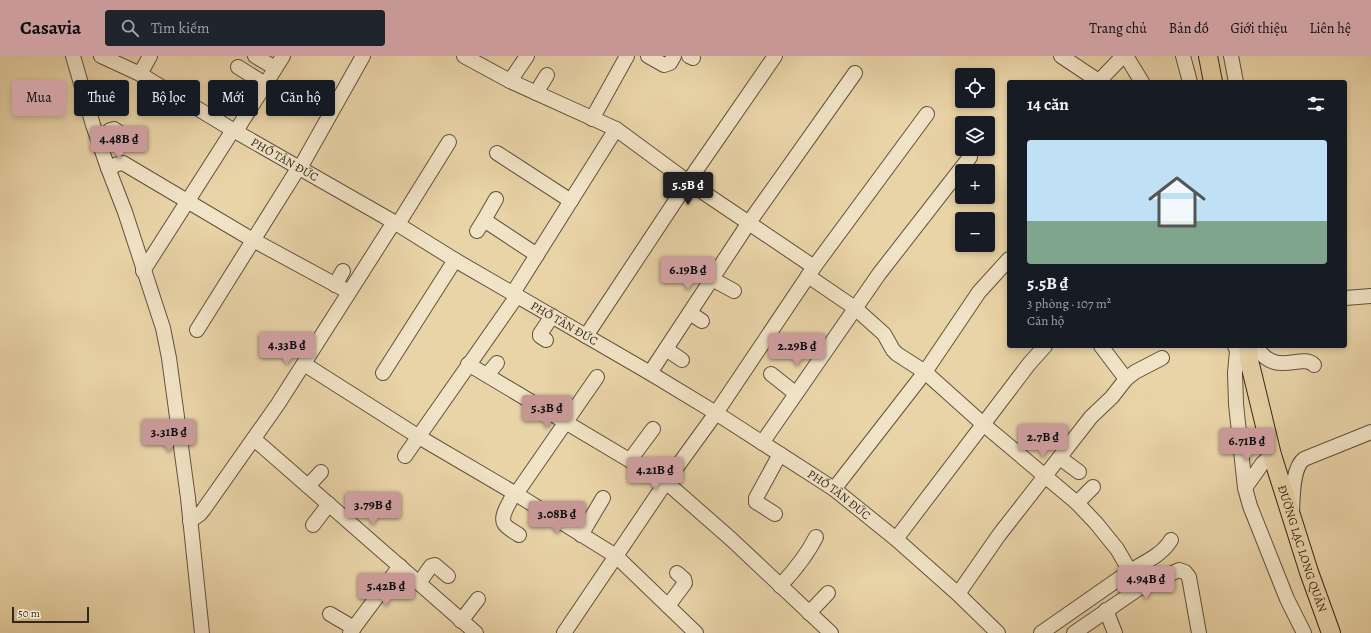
<!DOCTYPE html>
<html lang="vi">
<meta charset="utf-8">
<style>
:root{--surface:#171b24;--page:#20242c;--text:#f1f3f6;--muted:#9ea1a6;--accent:#c59692}
body{margin:0;font-family:Alegreya,serif;background:var(--page);color:var(--text);height:100vh;display:flex;flex-direction:column;font-size:15px;white-space:nowrap}
*{box-sizing:border-box;margin:0}
p{font-size:13px;color:var(--muted)}
.icon{flex:none;width:22px;height:22px;fill:none;stroke:currentColor;stroke-width:2;stroke-linecap:round;stroke-linejoin:round}
.map{position:relative;flex:1;overflow:hidden}
.sheet{position:absolute;left:1007px;top:24px;width:340px;height:268px;display:flex;flex-direction:column;background:var(--surface);border-radius:4px;box-shadow:0 2px 6px #0003}
.sheet>*{flex:none}
.guide{position:absolute;left:12px;top:24px;width:380px;height:36px;display:flex;gap:8px}
.controls{position:absolute;left:955px;top:12px;display:grid;gap:8px}
.controls a{display:grid;place-items:center;width:40px;height:40px;border-radius:4px;background:var(--surface);box-shadow:0 2px 6px #0003;font-size:20px}
.scale{position:absolute;left:12px;bottom:10px;width:77px;box-sizing:border-box;padding-left:4px;border:2px solid #322718;border-top:0;font-size:11px;line-height:14px;white-space:nowrap;color:#322718;-webkit-text-stroke:3px #f1e3c6;paint-order:stroke}
.price{position:absolute;translate:-50% -34px;padding:0 9px;border-radius:4px;background:var(--accent);color:#111;font-size:13px;line-height:26px;filter:drop-shadow(0 1px 2px #0008)}
.price::after{content:'';position:absolute;left:50%;top:24px;width:12px;height:9px;margin-left:-6px;background:inherit;clip-path:polygon(0 0,100% 0,50% 100%)}
.price.active{background:#222;color:#fff}
ul{padding:0;list-style:none}
li{display:grid;align-content:center;gap:8px;height:212px;padding:0 20px}
li span{display:grid;place-items:center;height:124px;border-radius:4px;color:#555}
li>.icon{margin-inline-start:auto}
span .icon{width:72px;height:72px;fill:#fffc;stroke-width:1}
li b{font-size:17px}
h2{display:flex;justify-content:space-between;align-items:center;height:48px;padding:0 20px;font-size:17px}
.pill{padding:0 14px;border-radius:4px;background:var(--surface);box-shadow:0 2px 6px #0003;font-size:14px;line-height:36px}
.pill.active{background:var(--accent);color:#111}
header{display:flex;align-items:center;gap:24px;box-sizing:border-box;height:56px;padding:0 20px;background:var(--accent);color:#111}
header strong{font-size:19px}
nav{display:flex;gap:22px;margin-inline-start:auto;font-size:14px}
.search{width:280px;height:36px;background:var(--page);display:flex;align-items:center;gap:10px;box-sizing:border-box;padding:0 14px;border-radius:4px;color:var(--muted);font-size:15px}
.map>svg:first-child{display:block}
</style>
<header>
<strong>Casavia</strong>
<div class="search"><svg class="icon" aria-label="search" viewBox="0 0 24 24"><circle cx="10" cy="10" r="6"/><path d="M15 15l6 6"/></svg>Tìm kiếm</div>
<nav><a>Trang chủ</a><a>Bản đồ</a><a>Giới thiệu</a><a>Liên hệ</a></nav>
</header>
<div class="map">
<svg width="1371" height="577" viewBox="0 0 1371 577">
<rect width="100%" height="100%" fill="#e9d4a8"/>
<filter id="stains"><feTurbulence type="fractalNoise" baseFrequency=".005" numOctaves="4"/><feColorMatrix values="0 0 0 0 .2 0 0 0 0 .09 0 0 0 0 .02 0 0 0 .5 -.17"/></filter>
<radialGradient id="worn" r=".72"><stop offset=".6" stop-color="#630" stop-opacity="0"/><stop offset="1" stop-color="#630" stop-opacity=".3"/></radialGradient>
<g fill="none" stroke-linecap="round" stroke-linejoin="round">
<!-- minor casing -->
<g stroke="#60523c" stroke-width="16">
<g id="minor">
<path d="M73 0 93 69 108 112 125 156 163 272 169 302 188 442 202 577"/>
<path id="s1" d="M101 0 140 18 233 74 394 166 455 204 650 317 716 357 834 433 896 483 958 538 998 577"/>
<path d="M255 0 275 12"/>
<path d="M464 0 510 25 616 73 688 126 814 211"/>
<path d="M648 0 664 9 670 7 674 0"/>
<path d="M689 0 693 2"/>
<path d="M1061 0 1100 26"/>
<path d="M1126 0 1142 26"/>
<path d="M1183 0 1190 26"/>
<path d="M1231 0 1236 26"/>
<path d="M238 11 265 28"/>
<path d="M140 18 150 0"/>
<path d="M510 25 527 0"/>
<path d="M1099 25 1123 0"/>
<path d="M536 37 547 19"/>
<path d="M592 63 627 0"/>
<path d="M236 75 283 0"/>
<path d="M100 88 110 74 114 73 124 80"/>
<path d="M497 97 571 145"/>
<path d="M108 112 118 108 123 107 253 184 349 236"/>
<path d="M300 112 363 0"/>
<path d="M496 143 484 164 537 199"/>
<path d="M398 168 449 86"/>
<path d="M477 175 484 164"/>
<path d="M143 215 233 74"/>
<path d="M808 220 855 252 884 278 893 294 897 298 925 316 983 368 1077 447 1096 467 1117 493 1130 515 1041 577"/>
<path d="M712 223 734 235"/>
<path d="M335 229 343 215"/>
<path d="M513 237 616 73"/>
<path d="M1345 242 1371 240"/>
<path d="M690 257 702 265"/>
<path d="M197 274 299 111"/>
<path d="M586 280 688 126 775 0"/>
<path d="M546 284 540 280V278L552 260"/>
<path d="M1101 290 1126 323"/>
<path d="M1235 290 1237 295 1235 317 1236 348 1245 432 1250 450 1287 543 1304 577"/>
<path d="M1256 290C1275 323 1302 296 1314 309"/>
<path d="M666 293 682 304"/>
<path d="M304 308 419 381 516 438 616 500 696 577"/>
<path d="M468 308 666 426 731 483 831 577"/>
<path d="M383 317 455 204"/>
<path d="M650 317 748 168 855 17"/>
<path d="M771 318 795 337"/>
<path d="M487 319 497 307"/>
<path d="M254 383 476 577"/>
<path d="M762 387 879 218 970 101"/>
<path d="M405 400 517 240"/>
<path d="M1060 402 1079 416"/>
<path d="M630 404 653 373"/>
<path d="M308 430 321 416"/>
<path d="M1245 432 1262 408 1272 399"/>
<path d="M834 433 925 316 979 236 1009 203"/>
<path d="M514 437C511 445 500 459 504 467 506 472 515 476 519 479"/>
<path d="M516 438 597 321"/>
<path d="M1077 447 1093 431"/>
<path d="M1292 455C1293 441 1292 412 1304 403L1371 376"/>
<path d="M775 458 756 446V442L780 398"/>
<path d="M190 465 200 458 204 453 278 348 394 166"/>
<path d="M313 469 329 448"/>
<path d="M581 479 603 442"/>
<path d="M896 483 1029 308 1045 290"/>
<path d="M1134 523 1130 515C1145 506 1162 499 1171 484"/>
<path d="M419 527 431 510 435 509 448 520"/>
<path d="M780 530C794 515 807 499 816 481"/>
<path d="M958 538 999 479 1091 361 1112 341 1126 323 1135 316 1162 302"/>
<path d="M668 550 685 527 684 523 677 517"/>
<path d="M1106 554 1115 577"/>
<path d="M809 557 828 537"/>
<path d="M330 558 354 572"/>
<path d="M461 565 478 543"/>
<path d="M350 577 400 510"/>
<path d="M564 577 666 426 716 357 814 211 927 58"/>
<path d="M1074 577 1138 533 1179 514 1185 516 1189 521 1199 577"/>
</g>
</g>
<!-- major casing -->
<g stroke="#322718" stroke-width="20">
<g id="major">
<path d="M1208 0 1213 26"/>
<path id="s2" d="M1248 290 1249 304 1272 399 1309 516 1331 577"/>
</g>
</g>
<!-- minor -->
<use href="#minor" stroke="#f1e3c6" stroke-width="14"/>
<!-- major -->
<use href="#major" stroke="#e9d4a8" stroke-width="18"/>
</g>
<g text-anchor="middle" stroke-width="3" stroke-linejoin="round" paint-order="stroke">
<!-- street labels -->
<g font-size="12" fill="#322718" stroke="#f1e3c6">
<text dy="4" stroke="none"><textPath href="#s1" startOffset="211">PHỐ TÂN ĐỨC</textPath></text>
<text dy="4" stroke="none"><textPath href="#s1" startOffset="535">PHỐ TÂN ĐỨC</textPath></text>
<text dy="4" stroke="none"><textPath href="#s1" startOffset="859">PHỐ TÂN ĐỨC</textPath></text>
<text dy="4" stroke="none"><textPath href="#s2" startOffset="210">ĐƯỜNG LẠC LONG QUÂN</textPath></text>
</g>
</g>
<rect width="100%" height="100%" filter="url(#stains)"/>
<rect width="100%" height="100%" fill="url(#worn)"/>
</svg>
<div class="controls">
<a><svg class="icon" aria-label="locate" viewBox="0 0 24 24"><circle cx="12" cy="12" r="6"/><path d="M12 2v4M12 18v4M2 12h4M18 12h4"/></svg></a>
<a><svg class="icon" aria-label="layers" viewBox="0 0 24 24"><path d="M12 4l9 5-9 5-9-5zM3 14l9 5 9-5"/></svg></a>
<a>+</a>
<a>−</a>
</div>
<div class="scale">50 m</div>
<b class="price" style="left:119px;top:104px">4.48B ₫</b>
<b class="price active" style="left:688px;top:150px">5.5B ₫</b>
<b class="price" style="left:688px;top:235px">6.19B ₫</b>
<b class="price" style="left:287px;top:310px">4.33B ₫</b>
<b class="price" style="left:797px;top:311px">2.29B ₫</b>
<b class="price" style="left:547px;top:373px">5.3B ₫</b>
<b class="price" style="left:169px;top:397px">3.31B ₫</b>
<b class="price" style="left:1043px;top:402px">2.7B ₫</b>
<b class="price" style="left:1247px;top:406px">6.71B ₫</b>
<b class="price" style="left:655px;top:435px">4.21B ₫</b>
<b class="price" style="left:373px;top:470px">3.79B ₫</b>
<b class="price" style="left:557px;top:479px">3.08B ₫</b>
<b class="price" style="left:1146px;top:544px">4.94B ₫</b>
<b class="price" style="left:386px;top:551px">5.42B ₫</b>
<div class="guide">
<a class="pill active">Mua</a>
<a class="pill">Thuê</a>
<a class="pill">Bộ lọc</a>
<a class="pill">Mới</a>
<a class="pill">Căn hộ</a>
</div>
<section class="sheet">
<h2>14 căn<svg class="icon" aria-label="filters" viewBox="0 0 24 24"><path d="M4 7h16M4 17h16"/><circle cx="9" cy="7" r="2"/><circle cx="15" cy="17" r="2"/></svg></h2>
<ul>
<li><span style="background:linear-gradient(#bfe0f5 65%,#7fa58c 0)"><svg class="icon" aria-label="home" viewBox="0 0 24 24"><path d="M3 11l9-7 9 7M6 9v11h12V9"/></svg></span><div><b>5.5B ₫</b><p>3 phòng · 107 m²</p><p>Căn hộ</p></div></li>
</ul>
</section>
</div>
